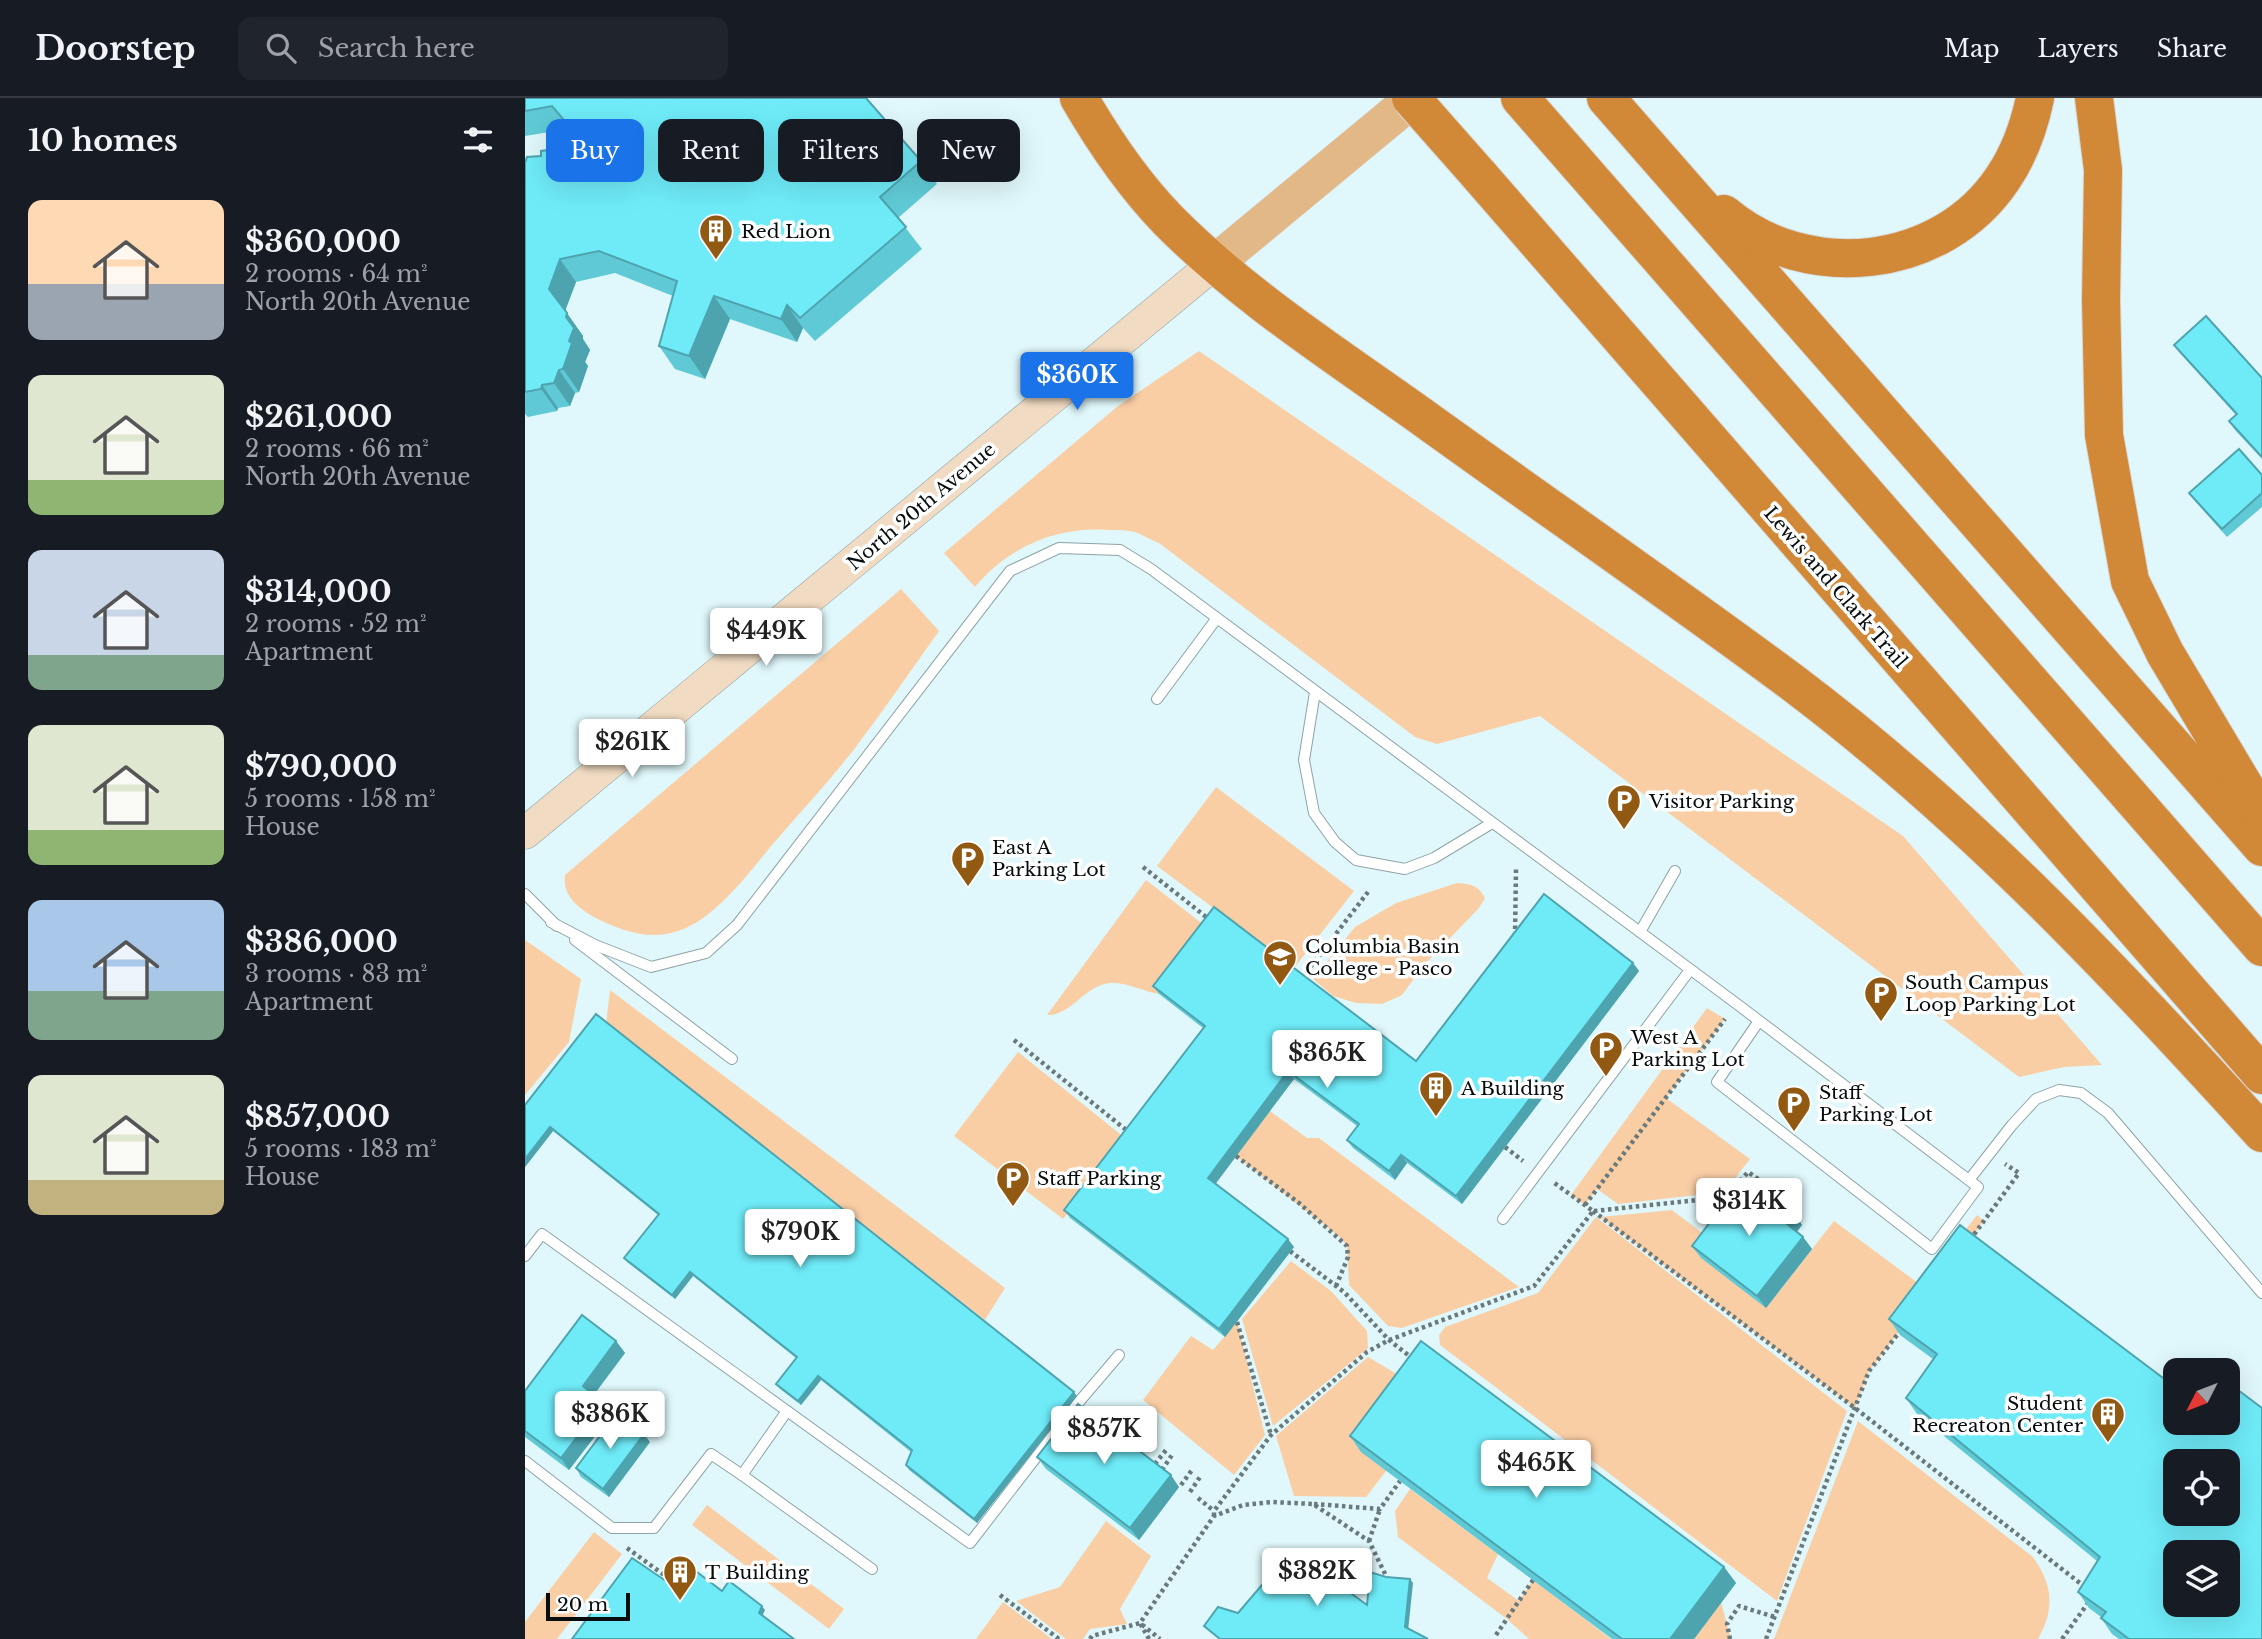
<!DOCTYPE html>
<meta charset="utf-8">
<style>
:root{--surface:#171b24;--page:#20242c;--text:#f1f3f6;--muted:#9ea1a6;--line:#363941;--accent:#1a73e8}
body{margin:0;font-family:"Libre Baskerville",serif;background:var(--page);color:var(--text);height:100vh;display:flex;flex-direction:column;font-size:26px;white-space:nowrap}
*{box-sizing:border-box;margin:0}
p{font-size:23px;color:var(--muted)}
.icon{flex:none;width:38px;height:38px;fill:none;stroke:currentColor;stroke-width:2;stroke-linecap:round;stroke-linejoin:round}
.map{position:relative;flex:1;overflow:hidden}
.drawer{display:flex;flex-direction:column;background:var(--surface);width:525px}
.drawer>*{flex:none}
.banner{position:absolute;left:21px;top:21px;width:665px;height:63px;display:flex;gap:14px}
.needle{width:46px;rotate:228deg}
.buttons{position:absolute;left:1638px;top:1260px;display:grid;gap:14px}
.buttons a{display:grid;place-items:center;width:77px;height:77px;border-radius:14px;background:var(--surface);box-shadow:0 7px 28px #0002;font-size:35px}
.scale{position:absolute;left:21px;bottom:18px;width:84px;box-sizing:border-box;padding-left:7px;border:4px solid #060d0e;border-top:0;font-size:19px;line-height:24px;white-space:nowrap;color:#060d0e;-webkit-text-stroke:5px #fff;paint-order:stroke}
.price{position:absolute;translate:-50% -60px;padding:0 16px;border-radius:7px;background:#fff;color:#222;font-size:23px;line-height:46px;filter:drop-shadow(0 2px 4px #0008)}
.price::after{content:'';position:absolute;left:50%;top:42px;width:21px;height:16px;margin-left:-10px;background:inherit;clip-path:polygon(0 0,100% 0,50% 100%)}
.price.on{background:var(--accent);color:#fff}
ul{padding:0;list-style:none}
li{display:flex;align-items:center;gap:21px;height:175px;padding:0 28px}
li span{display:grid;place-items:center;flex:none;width:196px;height:140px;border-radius:14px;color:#555}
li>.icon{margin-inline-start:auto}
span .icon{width:84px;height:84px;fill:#fffc;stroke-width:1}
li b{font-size:30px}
h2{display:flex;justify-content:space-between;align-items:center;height:84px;padding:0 28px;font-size:30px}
.chip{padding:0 24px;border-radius:14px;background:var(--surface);box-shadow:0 7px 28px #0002;font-size:24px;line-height:63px}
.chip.on{background:var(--accent);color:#fff}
header{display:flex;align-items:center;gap:42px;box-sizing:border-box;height:98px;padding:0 35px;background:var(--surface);border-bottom:2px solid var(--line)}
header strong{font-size:33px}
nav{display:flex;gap:38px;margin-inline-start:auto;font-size:24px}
.search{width:490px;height:63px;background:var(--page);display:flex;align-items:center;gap:18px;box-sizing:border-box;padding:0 24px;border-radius:14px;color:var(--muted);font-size:26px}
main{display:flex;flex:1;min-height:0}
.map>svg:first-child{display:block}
</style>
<header>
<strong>Doorstep</strong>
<div class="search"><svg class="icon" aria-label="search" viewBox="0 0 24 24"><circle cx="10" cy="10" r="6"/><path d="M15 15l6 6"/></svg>Search here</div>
<nav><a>Map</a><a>Layers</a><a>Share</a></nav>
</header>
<main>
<section class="drawer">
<h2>10 homes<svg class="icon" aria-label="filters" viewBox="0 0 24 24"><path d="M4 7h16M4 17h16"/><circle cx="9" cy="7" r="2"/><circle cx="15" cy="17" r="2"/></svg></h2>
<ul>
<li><span style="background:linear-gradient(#ffd9b3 60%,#9aa5b1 0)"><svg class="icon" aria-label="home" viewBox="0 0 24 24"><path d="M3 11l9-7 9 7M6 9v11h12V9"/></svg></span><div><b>$360,000</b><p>2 rooms · 64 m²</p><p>North 20th Avenue</p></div></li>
<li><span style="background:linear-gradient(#dfe7d0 75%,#8fb573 0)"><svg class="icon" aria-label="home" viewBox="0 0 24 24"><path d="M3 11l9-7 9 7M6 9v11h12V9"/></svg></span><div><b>$261,000</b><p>2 rooms · 66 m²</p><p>North 20th Avenue</p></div></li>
<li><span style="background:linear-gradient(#c9d6e8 75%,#7fa58c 0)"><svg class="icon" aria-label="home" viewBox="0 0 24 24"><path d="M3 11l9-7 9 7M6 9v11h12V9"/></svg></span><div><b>$314,000</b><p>2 rooms · 52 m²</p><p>Apartment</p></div></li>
<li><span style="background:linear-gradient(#dfe7d0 75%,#8fb573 0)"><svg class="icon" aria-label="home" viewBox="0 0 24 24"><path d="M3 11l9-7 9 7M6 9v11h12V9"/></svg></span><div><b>$790,000</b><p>5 rooms · 158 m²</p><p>House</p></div></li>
<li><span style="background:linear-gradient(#a9c7e8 65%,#7fa58c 0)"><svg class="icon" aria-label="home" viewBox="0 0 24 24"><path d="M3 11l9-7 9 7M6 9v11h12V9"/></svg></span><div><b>$386,000</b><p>3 rooms · 83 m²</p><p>Apartment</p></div></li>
<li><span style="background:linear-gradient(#dfe7d0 75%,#c2b280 0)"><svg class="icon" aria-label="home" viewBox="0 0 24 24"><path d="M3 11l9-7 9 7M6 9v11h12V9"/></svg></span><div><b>$857,000</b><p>5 rooms · 183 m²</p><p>House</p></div></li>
</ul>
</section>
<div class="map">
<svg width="1737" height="1541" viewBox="0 0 1737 1541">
<rect width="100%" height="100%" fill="#e0f8fb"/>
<!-- green -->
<g fill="#f9cea5">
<path d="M674 253 1378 738 1577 967 1539 969 1494 979 1015 618 912 646 890 639 634 445C626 442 618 437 610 434 601 432 591 432 583 432 531 428 482 450 450 489L419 455 593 308Z"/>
<path d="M376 491 414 533C386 572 359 612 330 650 304 684 274 715 247 747 222 777 190 821 153 833 126 843 96 833 71 820 54 811 37 798 40 777Z"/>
<path d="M691 689 829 793 769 870 632 768Z"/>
<path d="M621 782 684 831 634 896C617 893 602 884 585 885 560 887 546 918 522 917Z"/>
<path d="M932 785C946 786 953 787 960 800L954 810 899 867 877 897 857 906 831 905 808 898 788 881 830 829 871 805Z"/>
<path d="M0 842 56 881 44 944 0 997Z"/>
<path d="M85 892 480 1190 460 1222 81 926Z"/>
<path d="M1182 910 1200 921 1141 1000 1225 1061 1199 1094 1093 1106 1072 1091 1060 1107 1046 1097Z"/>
<path d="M493 954 600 1040 538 1121 429 1038Z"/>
<path d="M745 1013 782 1040H794L994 1189 877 1230 863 1228 824 1187 822 1148 816 1140 711 1058Z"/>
<path d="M1147 1112 1188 1143 1241 1210 1309 1123 1397 1188 1452 1117 1459 1123 1344 1273 1330 1310 1075 1119Z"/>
<path d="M1071 1119 1322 1313 1252 1503 915 1247 914 1237 920 1229 1013 1195Z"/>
<path d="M766 1163 806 1193 842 1233 843 1250 748 1328 717 1221Z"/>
<path d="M712 1224 740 1337 709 1377 618 1302 666 1238 688 1252Z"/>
<path d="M843 1259 887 1285 861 1373 841 1399 769 1398 751 1338Z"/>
<path d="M1333 1323 1508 1459C1528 1487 1530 1511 1513 1541H1249Z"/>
<path d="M885 1391 973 1456 962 1480 994 1503 1008 1482 1086 1541H1004L982 1521 873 1439 870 1413Z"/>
<path d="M182 1407 319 1511 304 1531 167 1427Z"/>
<path d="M581 1423 626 1458 595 1511 602 1526 565 1531 558 1541H541L491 1503 535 1489Z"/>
<path d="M69 1434 97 1456 32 1541H0V1524Z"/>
<path d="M478 1504 527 1541H451Z"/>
<path d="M1196 1504 1206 1541H1169Z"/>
</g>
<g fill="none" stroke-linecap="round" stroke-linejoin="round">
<!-- service casing -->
<g stroke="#8ea3a6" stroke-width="12">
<g id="service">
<path d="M790 594 779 662 789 715 810 744 831 762 880 771 909 760 967 725"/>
<path d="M632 601 692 520"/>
<path d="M0 796 32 828"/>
<path d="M26 824 70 847 126 869 181 855 212 827 485 473 534 450 595 452 626 471 1212 906 1453 1089 1407 1151 1192 984 1234 923"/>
<path d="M1115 834 1150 773"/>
<path d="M50 842 207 961"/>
<path d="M1444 1082 1487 1027 1511 1001 1534 992 1556 995 1583 1015 1737 1195"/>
<path d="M978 1121 1165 872"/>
<path d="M0 1158 17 1136 445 1445 553 1305 594 1257"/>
<path d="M262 1313 217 1377 347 1471"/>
<path d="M0 1363 87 1430H129L186 1356 217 1377"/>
</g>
</g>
<!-- secondary casing -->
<g stroke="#8ea3a6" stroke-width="33">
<path id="secondary" d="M0 735 690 165"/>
</g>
<!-- primary casing -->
<g stroke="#d7d8d8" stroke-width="38">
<path id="primary" d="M690 165 889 0"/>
</g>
<!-- motorway casing -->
<g stroke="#d7d8d8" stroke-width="40">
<g id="motorway">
<path d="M554 0C579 43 608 86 643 122 719 199 812 258 900 321 1022 409 1147 495 1268 585 1442 716 1591 874 1737 1035"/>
<path d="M995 0 1737 849"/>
<path d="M1081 0 1737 749"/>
<path d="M1569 0 1578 72 1576 202 1579 337 1605 483 1640 555 1737 718"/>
<path d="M954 77 1737 977"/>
<path d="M1199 116C1282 186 1417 172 1478 80 1495 55 1504 29 1510 0"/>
</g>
</g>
<!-- path -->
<g stroke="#6a797b" stroke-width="4.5" stroke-dasharray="3.5 3.5" stroke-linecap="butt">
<path d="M618 769 685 822"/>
<path d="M990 838 991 771"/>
<path d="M777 880 843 794"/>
<path d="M489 942 605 1035"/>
<path d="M980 1049 998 1063"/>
<path d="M711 1058 774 1105 822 1148 823 1159 811 1188"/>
<path d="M1060 1107 1200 921"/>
<path d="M1068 1113 1330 1310 1560 1489"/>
<path d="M1069 1113 1201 1099 1223 1074 1269 1106 1263 1115"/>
<path d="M1445 1142 1494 1075 1480 1066"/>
<path d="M765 1153 819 1194 864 1242 887 1260"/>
<path d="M712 1224 746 1337"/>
<path d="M630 1366 641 1352"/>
<path d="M637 1372 647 1357"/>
<path d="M656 1387 667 1372"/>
<path d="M665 1394 675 1379"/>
<path d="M673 1400 689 1413"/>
<path d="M789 1406 855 1411 875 1383"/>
<path d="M689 1418V1413L746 1337 842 1254 864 1242 1009 1188 1068 1113 1028 1084"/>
<path d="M844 1443 855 1411"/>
<path d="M102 1450 146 1482"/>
<path d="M475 1497 534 1541"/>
<path d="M971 1537 1008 1482"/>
<path d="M565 1541 567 1538 615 1525 689 1418 718 1407 747 1404 788 1406 844 1443 864 1484"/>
<path d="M624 1541 615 1525 635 1541"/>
<path d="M1205 1541 1202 1526 1214 1508 1250 1519"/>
<path d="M1241 1541 1344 1273 1376 1232"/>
<path d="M1537 1541 1563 1505"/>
</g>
<!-- service -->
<use href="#service" stroke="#fff" stroke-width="10"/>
<!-- secondary -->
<use href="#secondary" stroke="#f1dbc3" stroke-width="32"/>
<!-- primary -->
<use href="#primary" stroke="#e3b887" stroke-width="37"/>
<!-- motorway -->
<use href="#motorway" stroke="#d18837" stroke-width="38"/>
<!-- motorway-bridge casing -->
<g stroke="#d7d8d8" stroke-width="40" stroke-linecap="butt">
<path id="motorway-bridge" d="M886 0 954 77"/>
</g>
<!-- motorway-bridge -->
<use href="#motorway-bridge" stroke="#d18837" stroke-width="38"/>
</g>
<!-- wall -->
<g fill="#5fcad5">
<path d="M0 0 396 63 412 86 373 120 397 151 290 243 278 230 272 244 205 221 180 281 150 271 134 248 148 198 90 175 51 184 40 213 58 238V241L65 252 60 264 63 268 54 294 50 295 45 308 33 310 32 313 3 319 0 316V65L16 58 47 49 51 40 43 31 0 38Z"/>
<path d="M1649 247 1737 280V361L1710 332 1704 323 1711 317 1655 255Z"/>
<path d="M1737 377V409L1702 439 1670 403 1664 395Z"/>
<path d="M1108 865 1114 873 937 1106 882 1065 870 1082 828 1050 822 1042 832 1028 769 981 690 1085 769 1149 700 1239 545 1120 539 1112 678 930 634 896 628 888 891 963Z"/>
<path d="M0 1007 552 1298 452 1425 384 1372 381 1367 386 1354 296 1282 276 1307 254 1290 251 1286 271 1260 168 1178 150 1201 102 1164 99 1160 133 1117 28 1033 0 1069Z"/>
<path d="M1232 1102 1269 1115 1277 1127 1272 1134 1278 1139 1287 1151 1241 1210 1176 1160 1167 1148Z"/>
<path d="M1435 1127 1737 1541H1594L1587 1536 1576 1520V1519L1564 1510 1553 1494 1572 1463 1392 1316 1381 1300 1408 1261 1375 1237 1364 1221Z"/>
<path d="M91 1243 100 1255 69 1297 78 1304 87 1316 44 1372 0 1339V1293Z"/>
<path d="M825 1338 1199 1469 1211 1485 1169 1541H1087L836 1354Z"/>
<path d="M125 1344 84 1399 56 1379 51 1370Z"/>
<path d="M512 1359 654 1389 614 1442 521 1371Z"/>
</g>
<!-- shaded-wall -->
<g fill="#4ea4ae">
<path d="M35 161 51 184 40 213 24 191Z"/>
<path d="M189 198 205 221 180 281 164 258Z"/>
<path d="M262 207 278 230 272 244 256 221Z"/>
<path d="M42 215 58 238V241L65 252 60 264 63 268 54 294 38 271 44 243 41 219Z"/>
<path d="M34 272 50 295 45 308 29 285Z"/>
<path d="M17 287 33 310 32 313 16 291Z"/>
<path d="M1108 865 1114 873 937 1106 931 1098Z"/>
<path d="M763 973 769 981 689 1088 683 1080Z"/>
<path d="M25 1029 28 1033 0 1069V1061Z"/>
<path d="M876 1057 882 1065 870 1082 864 1073Z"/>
<path d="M1269 1115 1277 1127 1269 1137 1261 1125Z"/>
<path d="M1278 1139 1287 1151 1241 1210 1232 1198Z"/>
<path d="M763 1141 769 1149 700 1239 694 1231Z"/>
<path d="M165 1174 168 1178 150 1201 147 1197Z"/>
<path d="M91 1243 100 1255 66 1300 58 1288Z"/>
<path d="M293 1278 296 1282 276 1307 273 1303Z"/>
<path d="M549 1294 552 1298 452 1425 449 1421Z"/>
<path d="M78 1304 87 1316 44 1372 36 1360Z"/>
<path d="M119 1336 125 1344 84 1399 78 1391Z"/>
<path d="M646 1377 654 1389 614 1442 605 1430Z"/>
<path d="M1199 1469 1211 1485 1169 1541H1145Z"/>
<path d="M885 1481 888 1485 883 1533 880 1529Z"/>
<path d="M237 1508 240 1512 237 1519 234 1515Z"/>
</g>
<!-- building -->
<g fill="#6febf8" stroke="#4ea4ae" stroke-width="2" fill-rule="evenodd">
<path d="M0 0H341L396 63 355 99 381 129 275 220 262 207 256 221 189 198 164 258 134 248 152 183 74 153 35 161 24 191 42 215 41 219 49 230 44 243 47 245 38 271 34 272 29 285 17 287 16 291 0 294V65L2 59 16 58V53L47 49 52 37 27 8 0 13Z"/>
<path d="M1681 218 1737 280V359L1704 323 1712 316 1649 247Z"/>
<path d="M1714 351 1737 377V395L1697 431 1664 395Z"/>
<path d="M1019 796 1108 865 931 1098 876 1057 864 1073 822 1042 834 1026 763 973 683 1080 763 1141 694 1231 539 1112 680 928 628 888 689 809 891 963Z"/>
<path d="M71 916 549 1294 449 1421 381 1367 387 1352 293 1278 273 1303 251 1286 272 1259 165 1174 147 1197 99 1160 134 1116 25 1029 0 1061V1007Z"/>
<path d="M1213 1087 1232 1102 1239 1092 1269 1115 1261 1125 1278 1139 1232 1198 1167 1148Z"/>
<path d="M1435 1127 1650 1289V1325H1703V1288L1705 1286 1737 1310V1541H1604L1576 1520 1581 1514 1553 1494 1575 1459 1381 1300 1412 1256 1364 1221ZM1650 1363H1703V1416H1650ZM1650 1454H1703V1507H1650Z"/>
<path d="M57 1217 91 1243 58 1288 78 1304 36 1360 0 1333V1293Z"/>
<path d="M896 1243 1199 1469 1145 1541H1097L825 1338Z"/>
<path d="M553 1306 646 1377 605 1430 512 1359Z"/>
<path d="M92 1315 119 1336 78 1391 51 1370Z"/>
<path d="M767 1452 842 1507 845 1474 861 1479 885 1481 880 1529 903 1541H695L679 1528 693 1509 713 1515Z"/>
<path d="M107 1460 141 1483 156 1462 197 1493 204 1483 237 1508 234 1515 269 1541H47Z"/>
</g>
<!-- icons -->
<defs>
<g id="building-pin" transform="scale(1.75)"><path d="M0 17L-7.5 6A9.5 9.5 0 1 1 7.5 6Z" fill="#915912" stroke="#fff"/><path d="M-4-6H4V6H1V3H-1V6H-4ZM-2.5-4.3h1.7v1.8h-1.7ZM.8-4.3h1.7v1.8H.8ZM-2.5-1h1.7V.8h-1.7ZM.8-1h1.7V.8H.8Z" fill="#fff"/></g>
<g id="parking-pin" transform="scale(1.75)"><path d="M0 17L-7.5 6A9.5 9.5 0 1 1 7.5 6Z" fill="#915912" stroke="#fff"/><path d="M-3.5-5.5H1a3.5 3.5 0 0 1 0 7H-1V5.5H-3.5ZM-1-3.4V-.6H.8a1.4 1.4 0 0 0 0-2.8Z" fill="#fff"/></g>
<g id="university-pin" transform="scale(1.75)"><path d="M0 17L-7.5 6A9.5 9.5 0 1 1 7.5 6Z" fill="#915912" stroke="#fff"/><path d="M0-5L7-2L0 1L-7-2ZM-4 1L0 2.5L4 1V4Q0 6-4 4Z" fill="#fff"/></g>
</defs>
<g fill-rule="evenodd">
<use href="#building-pin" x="191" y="133"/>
<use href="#parking-pin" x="1099" y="703"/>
<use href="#parking-pin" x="443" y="760"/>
<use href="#university-pin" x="755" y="859"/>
<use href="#parking-pin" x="1356" y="895"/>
<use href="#parking-pin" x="1081" y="950"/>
<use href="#building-pin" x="911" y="990"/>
<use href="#parking-pin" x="1269" y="1005"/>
<use href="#parking-pin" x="488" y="1080"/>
<use href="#building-pin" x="1583" y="1316"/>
<use href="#building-pin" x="155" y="1474"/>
</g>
<g text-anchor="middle" stroke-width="7" stroke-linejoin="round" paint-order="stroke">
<!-- poi labels -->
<g font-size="19" fill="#060d0e" stroke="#fff" text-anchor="start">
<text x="216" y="140">Red Lion</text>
<text x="1124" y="710">Visitor Parking</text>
<text x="467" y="756">East A<tspan x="467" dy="22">Parking Lot</tspan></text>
<text x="780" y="855">Columbia Basin<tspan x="780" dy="22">College - Pasco</tspan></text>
<text x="1380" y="891">South Campus<tspan x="1380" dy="22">Loop Parking Lot</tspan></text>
<text x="1106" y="946">West A<tspan x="1106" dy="22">Parking Lot</tspan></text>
<text x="936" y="997">A Building</text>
<text x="1294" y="1001">Staff<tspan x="1294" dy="22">Parking Lot</tspan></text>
<text x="512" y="1087">Staff Parking</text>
<text x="1558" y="1312" text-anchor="end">Student<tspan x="1558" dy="22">Recreaton Center</tspan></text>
<text x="180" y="1481">T Building</text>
</g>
<!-- street labels -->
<g font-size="19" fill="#060d0e" stroke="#fff">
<text transform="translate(396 408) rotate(-40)" y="7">North 20th Avenue</text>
<text transform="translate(1311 489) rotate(49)" y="7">Lewis and Clark Trail</text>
</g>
</g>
</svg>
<div class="buttons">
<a><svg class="needle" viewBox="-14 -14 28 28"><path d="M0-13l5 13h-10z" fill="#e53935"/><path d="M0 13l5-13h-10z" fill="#9ea1a6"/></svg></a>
<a><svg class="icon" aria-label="locate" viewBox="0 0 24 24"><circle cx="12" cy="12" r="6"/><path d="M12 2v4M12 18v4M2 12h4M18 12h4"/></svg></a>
<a><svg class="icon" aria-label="layers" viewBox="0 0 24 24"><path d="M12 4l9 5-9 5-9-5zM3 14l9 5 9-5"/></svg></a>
</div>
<div class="scale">20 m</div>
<b class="price on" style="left:552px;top:314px">$360K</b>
<b class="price" style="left:241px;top:570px">$449K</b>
<b class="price" style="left:107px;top:681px">$261K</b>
<b class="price" style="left:802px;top:992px">$365K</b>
<b class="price" style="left:1224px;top:1140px">$314K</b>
<b class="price" style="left:275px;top:1171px">$790K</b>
<b class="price" style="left:85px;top:1353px">$386K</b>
<b class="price" style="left:579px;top:1368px">$857K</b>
<b class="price" style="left:1011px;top:1402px">$465K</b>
<b class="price" style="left:792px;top:1510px">$382K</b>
<div class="banner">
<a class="chip on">Buy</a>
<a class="chip">Rent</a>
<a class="chip">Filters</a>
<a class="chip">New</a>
</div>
</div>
</main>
